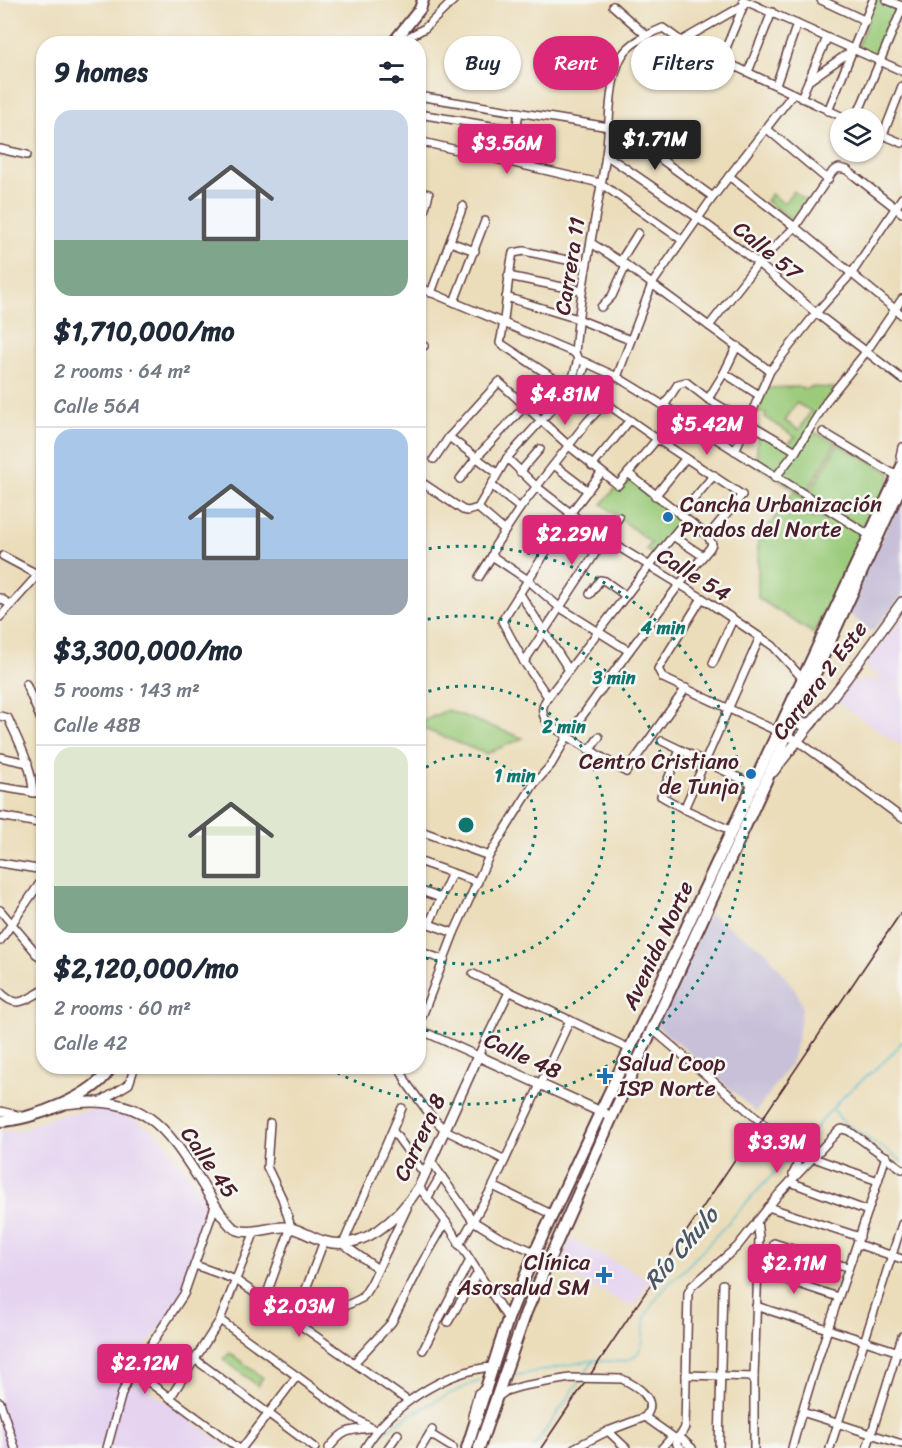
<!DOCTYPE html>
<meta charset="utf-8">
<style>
:root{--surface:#fff;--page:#f6f6f7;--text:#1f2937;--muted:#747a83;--line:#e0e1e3;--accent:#db2777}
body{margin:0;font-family:Sriracha,sans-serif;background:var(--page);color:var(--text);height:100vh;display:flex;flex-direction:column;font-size:22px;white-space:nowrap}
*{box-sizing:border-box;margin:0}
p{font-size:20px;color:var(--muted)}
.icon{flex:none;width:33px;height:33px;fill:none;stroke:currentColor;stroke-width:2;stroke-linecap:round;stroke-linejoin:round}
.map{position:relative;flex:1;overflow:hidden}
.side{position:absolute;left:36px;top:36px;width:390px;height:1038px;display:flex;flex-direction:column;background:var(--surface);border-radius:24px;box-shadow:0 2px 4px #0004}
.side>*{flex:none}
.guide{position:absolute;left:444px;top:36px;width:368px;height:54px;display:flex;gap:12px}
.fabs{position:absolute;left:830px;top:108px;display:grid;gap:12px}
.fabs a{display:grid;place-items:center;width:54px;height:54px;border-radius:50%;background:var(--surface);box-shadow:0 2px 4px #0004;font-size:30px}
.price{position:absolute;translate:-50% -51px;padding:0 14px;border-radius:6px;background:var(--accent);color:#fff;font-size:20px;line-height:39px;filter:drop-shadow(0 2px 3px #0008)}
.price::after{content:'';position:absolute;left:50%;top:36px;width:18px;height:14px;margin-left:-9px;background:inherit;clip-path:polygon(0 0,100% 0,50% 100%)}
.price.active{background:#222;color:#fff}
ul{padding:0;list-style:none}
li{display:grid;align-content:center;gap:12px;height:318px;padding:0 18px}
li+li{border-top:2px solid var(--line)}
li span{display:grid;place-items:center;height:186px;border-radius:18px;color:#555}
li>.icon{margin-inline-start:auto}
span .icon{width:108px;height:108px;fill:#fffc;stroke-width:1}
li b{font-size:26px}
h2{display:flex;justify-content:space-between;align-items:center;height:72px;padding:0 18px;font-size:26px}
.pill{padding:0 21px;border-radius:27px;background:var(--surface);box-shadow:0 2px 4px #0004;font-size:21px;line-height:54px}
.pill.active{background:var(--accent);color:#fff}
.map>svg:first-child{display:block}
</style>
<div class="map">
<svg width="902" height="1448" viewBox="0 0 902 1448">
<rect width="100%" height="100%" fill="#f6f6f2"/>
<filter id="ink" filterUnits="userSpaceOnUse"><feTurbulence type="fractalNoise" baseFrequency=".0167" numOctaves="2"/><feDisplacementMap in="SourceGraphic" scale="12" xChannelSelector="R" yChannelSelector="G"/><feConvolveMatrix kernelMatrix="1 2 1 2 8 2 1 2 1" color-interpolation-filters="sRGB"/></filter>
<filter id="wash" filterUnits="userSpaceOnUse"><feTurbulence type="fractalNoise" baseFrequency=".008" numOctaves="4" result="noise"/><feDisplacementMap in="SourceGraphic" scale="24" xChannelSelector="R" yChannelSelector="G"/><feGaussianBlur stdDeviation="1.35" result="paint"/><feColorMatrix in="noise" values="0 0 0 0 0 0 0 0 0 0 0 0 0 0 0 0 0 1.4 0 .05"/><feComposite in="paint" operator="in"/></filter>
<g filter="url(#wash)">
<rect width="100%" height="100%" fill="#ebddba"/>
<!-- built -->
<g fill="#e5d3f0">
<path d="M902 619V692L864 666Z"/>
<path d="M881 679 902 694V746L835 701 847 682Z"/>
<path d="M97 1109 122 1111 159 1134 212 1208 179 1301 126 1373 229 1448H0V1131H19L55 1116Z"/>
<path d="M571 1239 650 1280 633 1307 557 1270Z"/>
</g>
<!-- industrial -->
<g fill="#c7c0d8">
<path d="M902 497V596L872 632 845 611Z"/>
<path d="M709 914 766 951 798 994 802 1007 799 1031 792 1061 756 1112 688 1051 656 1026Z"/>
</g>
<!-- green -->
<g fill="#9bcb7a" stroke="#727552" stroke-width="1.5" fill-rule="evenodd">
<path d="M875 0H882L900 7 878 57 857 48Z"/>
<path d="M793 191 807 201 793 220 766 201 771 194 784 203Z"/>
<path d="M796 387 807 389 810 387 835 388 811 431 836 442 805 496 756 465 758 429 787 444 795 437 765 417 766 413H758L766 388ZM796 403 811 411 799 430 785 421Z"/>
<path d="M838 444 890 472 889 482 867 532 808 496Z"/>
<path d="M631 479 683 521 655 555 646 550 651 543 602 504 620 483 624 486Z"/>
<path d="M794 491 834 517 811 518 838 519 863 534 814 634 758 598V541Z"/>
<path d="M447 710 523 738 486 754 419 727V723Z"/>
<path d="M230 1353 263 1378 258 1386 223 1359Z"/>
</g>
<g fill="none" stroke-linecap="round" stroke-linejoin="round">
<!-- stream -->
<g stroke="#53becf" stroke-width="1.5">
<path d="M834 1110 841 1120 902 1161"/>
<path d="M794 1151C812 1133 827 1113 844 1096 863 1077 886 1064 902 1042"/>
<path d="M583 1376 594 1360C615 1362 639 1367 643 1339 644 1331 643 1322 646 1315 655 1298 668 1283 683 1271L789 1157"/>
<path d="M508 1377 594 1360"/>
<path d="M374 1448C375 1445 375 1442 377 1439 392 1422 458 1388 480 1381"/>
<path d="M533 1448 579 1382"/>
</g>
</g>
</g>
<g filter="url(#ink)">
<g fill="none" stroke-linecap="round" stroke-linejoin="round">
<!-- street casing -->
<g stroke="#623c40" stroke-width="10">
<g id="street">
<path d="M743 0 902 71"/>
<path d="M821 0 866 21"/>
<path d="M887 0 902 6"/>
<path d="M613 6 647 36"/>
<path d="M681 41 744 5"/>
<path d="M396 44 425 28 454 0"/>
<path d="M721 60 745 2"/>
<path d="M748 72 772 12"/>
<path d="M810 80 854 49"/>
<path d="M776 85 797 24"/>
<path d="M418 96 609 127 633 139 713 197"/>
<path d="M801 98 827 38"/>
<path d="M828 111 873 0"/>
<path d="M856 118 902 9"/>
<path d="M418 120 422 115H425L515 130"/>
<path d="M767 129 828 180"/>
<path d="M873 131 902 143"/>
<path d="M883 135 902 86"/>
<path d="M418 141 600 183 682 240"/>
<path d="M0 149 27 155"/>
<path d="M606 155 698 218 758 263 816 313 902 379"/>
<path d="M511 163 519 112"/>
<path d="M729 176 795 227 902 315"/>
<path d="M418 197 425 193 429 194 418 233"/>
<path d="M450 242 475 251"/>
<path d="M591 243 626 265 770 371"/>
<path d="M620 262 638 233"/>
<path d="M508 276 582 291"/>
<path d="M418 287 575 353 578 359 617 377 650 397 869 535"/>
<path d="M431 293 463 206"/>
<path d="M506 297 578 319 630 340"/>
<path d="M454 302 485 221"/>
<path d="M601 307 612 296 626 265"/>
<path d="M709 326 758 263 795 227 833 171 839 168 847 170 902 213"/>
<path d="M418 343 424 346"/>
<path d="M575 353C580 286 596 221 606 155 610 128 608 79 622 56 629 43 649 34 663 28L681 41 845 118"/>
<path d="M586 363 580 381V385L657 439 742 495 708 536"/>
<path d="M724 373 759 395"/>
<path d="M617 377 652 284 713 197 792 95"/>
<path d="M570 389 500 343C507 313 506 283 513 253L524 251 586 264"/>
<path d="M708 399 724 373 737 346"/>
<path d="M664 406 678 384 686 382 708 399 796 451"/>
<path d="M823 432 897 476"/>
<path d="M449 437 497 473"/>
<path d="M735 451 770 371 816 313 852 273 902 198"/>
<path d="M507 458 537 487 596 533 702 598 773 646 803 679"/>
<path d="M434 459 449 437 499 382 569 446 618 485 657 439"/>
<path d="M554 465 588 491"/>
<path d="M592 466 630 420"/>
<path d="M902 466 900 456 902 447"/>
<path d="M520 472 540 449"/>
<path d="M775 478 796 451 828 399 866 352 902 299"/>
<path d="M460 479 476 458 524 407"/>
<path d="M418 480 463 510 468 511 478 508 507 458 570 389 578 359"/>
<path d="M491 485 520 508"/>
<path d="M655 496 686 458"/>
<path d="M478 508 505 531"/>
<path d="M680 515 714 475"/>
<path d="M532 528 553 542"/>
<path d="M673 536 703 556"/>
<path d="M492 556 528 580 559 607 629 651"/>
<path d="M479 577 492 556 495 546 520 508 587 422 605 403"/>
<path d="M520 594 569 670"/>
<path d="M590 594 600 580 605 581 626 596"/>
<path d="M0 598 11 605"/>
<path d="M702 598 658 669 663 678 798 741 902 818"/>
<path d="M0 617 36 577 33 572 3 556"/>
<path d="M524 662 619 517"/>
<path d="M713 663 733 619"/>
<path d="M26 684 44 727"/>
<path d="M686 688 626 772 551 726C541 716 540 708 548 697 594 638 638 578 686 520"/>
<path d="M548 697 524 662 502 621 570 514 601 473"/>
<path d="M0 716 8 718C19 743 32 765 33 793"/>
<path d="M662 741 754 785"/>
<path d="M680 750 661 796 684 809 732 831"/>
<path d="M589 751 599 737"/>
<path d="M0 757 28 763"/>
<path d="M0 787 44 794"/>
<path d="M684 809 760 637"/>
<path d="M0 816 44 824"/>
<path d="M418 830 489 856"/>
<path d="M418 861 478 882"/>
<path d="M0 863 44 870"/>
<path d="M418 890 441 898"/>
<path d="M0 910 44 962"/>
<path d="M418 920 454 933"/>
<path d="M429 924 452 873"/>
<path d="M0 941 44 877"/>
<path d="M418 951 444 960"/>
<path d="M36 954 44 945"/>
<path d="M473 974 630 1049"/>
<path d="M0 992C17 1010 25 1000 44 990"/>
<path d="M418 1027 454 933 489 856 518 809 534 784 551 765 567 737 629 651 679 585 710 548 712 544 708 536 628 473"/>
<path d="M418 1029 478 1056 509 992"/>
<path d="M652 1029 761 1122 796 1159 797 1166 793 1174"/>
<path d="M402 1066V1073L408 1085 430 1115 445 1130 505 1160"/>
<path d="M101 1101 129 1084 135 1066"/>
<path d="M0 1111 21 1116"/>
<path d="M393 1131 425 1175"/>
<path d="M811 1157 878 1181"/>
<path d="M431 1161 473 1221 499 1237 535 1252"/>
<path d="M790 1182 868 1211"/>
<path d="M493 1186 553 1215"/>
<path d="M419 1187 446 1222 508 1319"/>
<path d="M428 1197 441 1175"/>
<path d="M768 1207 860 1237"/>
<path d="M774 1243 847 1267"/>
<path d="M857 1244 902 1259"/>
<path d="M459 1245 493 1186 570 1020"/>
<path d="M195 1265 236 1280 408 1401"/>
<path d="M378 1269 343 1244 402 1108"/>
<path d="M757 1270 838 1297"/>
<path d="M265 1299 291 1227 282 1198 267 1167 270 1123"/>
<path d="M278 1306 315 1315 337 1310 362 1298 371 1284 407 1208"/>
<path d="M756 1306 902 1353"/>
<path d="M298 1310 324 1241"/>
<path d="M220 1320 353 1417 375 1430"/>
<path d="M448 1322 478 1272"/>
<path d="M423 1350 470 1260"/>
<path d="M196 1360 315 1448"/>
<path d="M355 1362 392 1322 422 1263 446 1222"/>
<path d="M135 1372 238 1448"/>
<path d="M686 1375 754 1377"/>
<path d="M131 1376 184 1294 215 1206"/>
<path d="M622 1379C635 1385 660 1399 645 1417"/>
<path d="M498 1397 506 1391 523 1386"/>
<path d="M170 1398 220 1320 255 1231"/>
<path d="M0 1402 15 1448"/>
<path d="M802 1412 902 1444"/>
<path d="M472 1416 478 1393 486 1388"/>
<path d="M645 1417 676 1439H682L692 1448"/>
<path d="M608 1431 626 1448"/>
<path d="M430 1434 453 1448"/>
<path d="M676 1439 682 1433 685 1427 688 1293 692 1286 737 1247 778 1195 838 1131 842 1129 849 1131 902 1169"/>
<path d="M676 1439 677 1445 681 1448"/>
<path d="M107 1448 122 1393 128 1379"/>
<path d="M242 1448 297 1376"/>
<path d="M329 1448C343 1430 348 1430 370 1428"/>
<path d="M365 1448C389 1407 445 1371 492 1367"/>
<path d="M388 1448 398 1434"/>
<path d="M421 1448 432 1430"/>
<path d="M574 1448 608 1431 645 1417"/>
<path d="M662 1448 672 1437"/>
<path d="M719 1448 723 1284"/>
<path d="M754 1448V1377L759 1237 757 1221"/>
<path d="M792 1448C818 1349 855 1254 886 1156"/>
<path d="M830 1448 902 1224"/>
<path d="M867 1448 902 1336"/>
</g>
</g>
<!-- secondary casing -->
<g stroke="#623c40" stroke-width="12">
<g id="secondary">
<path d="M773 772 846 679 902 602"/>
<path d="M65 1104C143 1094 164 1123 203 1185 211 1198 219 1214 231 1226 245 1238 267 1227 284 1227 297 1227 310 1237 323 1241 363 1253 399 1218 419 1187L478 1056 612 1117"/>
</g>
</g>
<!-- primary casing -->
<g stroke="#623c40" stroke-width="14">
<g id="primary">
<path d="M392 44 420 9 423 0"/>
<path d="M796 716 801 724 811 723"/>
<path d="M0 1121C29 1121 99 1095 111 1066"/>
<path d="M467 1448 508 1319 535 1252 902 466"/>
<path d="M479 1448 526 1312 612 1117 902 484"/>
</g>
</g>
<!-- street -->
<use href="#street" stroke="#fff" stroke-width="7"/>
<!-- secondary -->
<use href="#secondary" stroke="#fff" stroke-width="9"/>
<!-- primary -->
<use href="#primary" stroke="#fff" stroke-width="10"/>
<!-- rail -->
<path stroke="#4a1f2b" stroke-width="1.5" d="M541 1448 902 911"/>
<!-- street-bridge casing -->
<g stroke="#623c40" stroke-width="10" stroke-linecap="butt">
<path id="street-bridge" d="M523 1386 570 1378 622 1379"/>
</g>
<!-- street-bridge -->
<use href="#street-bridge" stroke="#fff" stroke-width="7"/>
</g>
</g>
<!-- distance rings -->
<g fill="none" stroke="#0f766e" stroke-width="3" stroke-dasharray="3 6">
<path d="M419 773A70 70 0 1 1 419 877"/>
<path d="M420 694A139 139 0 1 1 420 956"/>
<path d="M419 621A209 209 0 1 1 419 1029"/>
<path d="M420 550A279 279 0 1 1 327 1067"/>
</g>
<!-- markers -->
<g fill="#1f6fb2" stroke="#f6f6f2" stroke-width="2">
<circle cx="668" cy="517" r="6"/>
<circle cx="751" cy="774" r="6"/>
<path d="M602 1067h6v6h6v6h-6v6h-6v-6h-6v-6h6z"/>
<path d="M601 1266h6v6h6v6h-6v6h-6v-6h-6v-6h6z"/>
</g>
<g text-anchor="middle" stroke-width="5" stroke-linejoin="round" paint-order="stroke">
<!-- street labels -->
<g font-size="22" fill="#4a1f2b" stroke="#f6f6f2">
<text transform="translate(768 250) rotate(39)" y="8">Calle 57</text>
<text transform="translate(569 266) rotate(-81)" y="8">Carrera 11</text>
<text transform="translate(694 574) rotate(32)" y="8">Calle 54</text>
<text transform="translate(819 680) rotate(-53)" y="8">Carrera 2 Este</text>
<text transform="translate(657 945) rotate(-65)" y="8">Avenida Norte</text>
<text transform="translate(523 1055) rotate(25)" y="8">Calle 48</text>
<text transform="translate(419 1137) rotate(-65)" y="8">Carrera 8</text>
<text transform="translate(210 1162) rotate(55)" y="8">Calle 45</text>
</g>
<!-- poi labels -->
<g font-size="22" fill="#4a1f2b" stroke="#f6f6f2" text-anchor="start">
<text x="680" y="512">Cancha Urbanización<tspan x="680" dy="25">Prados del Norte</tspan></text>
<text x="739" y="769" text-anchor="end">Centro Cristiano<tspan x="739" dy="25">de Tunja</tspan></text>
<text x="618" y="1071">Salud Coop<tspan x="618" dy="25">ISP Norte</tspan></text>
<text x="590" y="1270" text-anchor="end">Clínica<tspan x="590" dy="25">Asorsalud SM</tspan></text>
</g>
<!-- water labels -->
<g font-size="24" font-style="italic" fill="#4d5764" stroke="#f6f6f2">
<text transform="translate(681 1248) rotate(-49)" y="8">Río Chulo</text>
</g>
</g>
<circle cx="466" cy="825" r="9" fill="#0f766e" stroke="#f6f6f2" stroke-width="3"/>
<g font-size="18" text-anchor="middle" font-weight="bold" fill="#0f766e" stroke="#f6f6f2" stroke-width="5" stroke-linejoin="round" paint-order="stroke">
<text x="663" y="634">4 min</text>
<text x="614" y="684">3 min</text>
<text x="564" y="733">2 min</text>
<text x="515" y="782">1 min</text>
</g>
</svg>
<div class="fabs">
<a><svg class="icon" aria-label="layers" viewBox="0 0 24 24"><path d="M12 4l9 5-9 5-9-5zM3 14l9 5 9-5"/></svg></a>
</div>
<b class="price active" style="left:655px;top:171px">$1.71M</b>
<b class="price" style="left:507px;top:175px">$3.56M</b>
<b class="price" style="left:565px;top:426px">$4.81M</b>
<b class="price" style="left:707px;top:456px">$5.42M</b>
<b class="price" style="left:572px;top:566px">$2.29M</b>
<b class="price" style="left:777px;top:1174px">$3.3M</b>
<b class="price" style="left:794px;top:1295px">$2.11M</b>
<b class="price" style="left:299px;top:1338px">$2.03M</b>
<b class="price" style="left:145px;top:1395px">$2.12M</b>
<div class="guide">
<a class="pill">Buy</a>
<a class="pill active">Rent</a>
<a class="pill">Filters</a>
</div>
<section class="side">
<h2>9 homes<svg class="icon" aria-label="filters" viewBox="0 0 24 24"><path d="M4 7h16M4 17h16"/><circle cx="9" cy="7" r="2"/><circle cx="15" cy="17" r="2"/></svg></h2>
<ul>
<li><span style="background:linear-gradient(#c9d6e8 70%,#7fa58c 0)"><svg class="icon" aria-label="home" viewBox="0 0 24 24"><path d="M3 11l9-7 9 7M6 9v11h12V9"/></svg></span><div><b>$1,710,000/mo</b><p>2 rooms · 64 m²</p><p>Calle 56A</p></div></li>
<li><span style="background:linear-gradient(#a9c7e8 70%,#9aa5b1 0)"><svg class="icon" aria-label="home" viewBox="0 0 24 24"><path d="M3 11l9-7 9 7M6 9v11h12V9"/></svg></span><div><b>$3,300,000/mo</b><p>5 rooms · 143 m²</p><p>Calle 48B</p></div></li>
<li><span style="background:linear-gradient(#dfe7d0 75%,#7fa58c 0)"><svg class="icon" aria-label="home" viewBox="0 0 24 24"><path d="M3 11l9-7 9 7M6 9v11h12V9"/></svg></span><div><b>$2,120,000/mo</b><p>2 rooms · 60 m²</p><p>Calle 42</p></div></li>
</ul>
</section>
</div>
